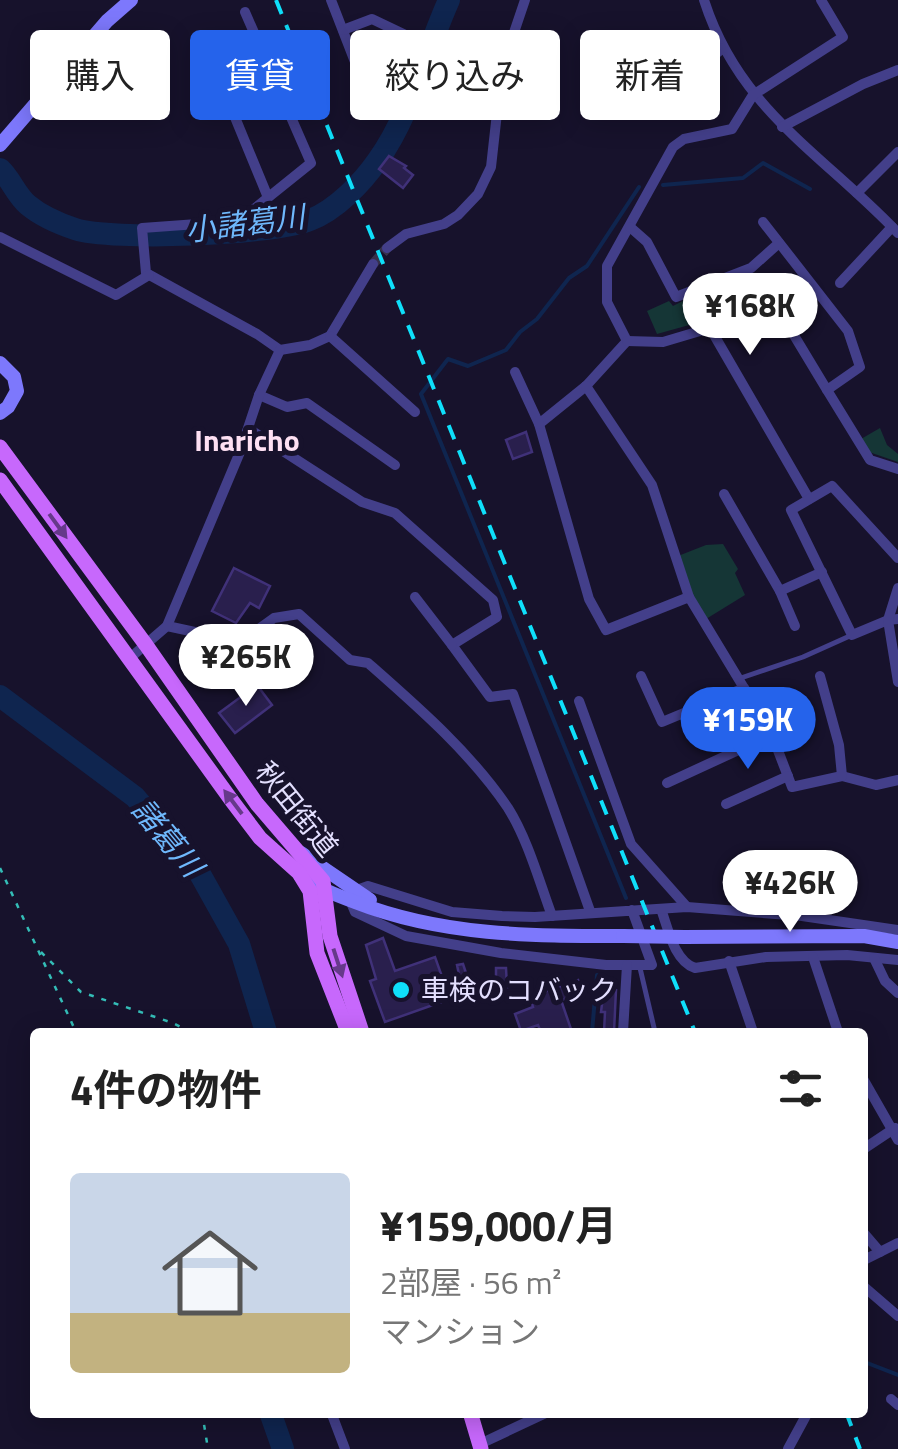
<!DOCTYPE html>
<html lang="ja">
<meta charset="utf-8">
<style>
:root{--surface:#fff;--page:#f6f6f6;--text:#222;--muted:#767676;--accent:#2563eb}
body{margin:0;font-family:"Titillium Web","Noto Sans JP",sans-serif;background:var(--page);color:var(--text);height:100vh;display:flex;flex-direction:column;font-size:38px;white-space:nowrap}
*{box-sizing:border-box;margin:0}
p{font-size:32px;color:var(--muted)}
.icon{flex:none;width:55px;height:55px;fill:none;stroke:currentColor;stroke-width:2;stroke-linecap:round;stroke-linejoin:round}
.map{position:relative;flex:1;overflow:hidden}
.panel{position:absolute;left:30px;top:1028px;width:838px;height:390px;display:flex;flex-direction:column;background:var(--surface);border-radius:10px;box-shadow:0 5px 25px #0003}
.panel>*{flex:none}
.banner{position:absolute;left:30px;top:30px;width:840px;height:90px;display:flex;gap:20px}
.price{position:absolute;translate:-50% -85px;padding:0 22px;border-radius:35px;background:#fff;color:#222;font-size:32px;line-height:65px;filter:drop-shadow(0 2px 5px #0008)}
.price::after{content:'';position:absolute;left:50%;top:60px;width:30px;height:22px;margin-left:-15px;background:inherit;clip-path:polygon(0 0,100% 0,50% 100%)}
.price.on{background:var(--accent);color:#fff}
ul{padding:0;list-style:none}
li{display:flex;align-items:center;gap:30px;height:250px;padding:0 40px}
li span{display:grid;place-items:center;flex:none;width:280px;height:200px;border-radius:10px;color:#555}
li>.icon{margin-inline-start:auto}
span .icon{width:120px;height:120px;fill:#fffc;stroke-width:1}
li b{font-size:42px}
h2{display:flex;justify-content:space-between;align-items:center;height:120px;padding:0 40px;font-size:42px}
.chip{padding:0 35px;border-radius:10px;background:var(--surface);box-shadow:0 5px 25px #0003;font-size:35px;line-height:90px}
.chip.on{background:var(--accent);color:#fff}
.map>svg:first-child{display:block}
</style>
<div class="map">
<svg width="898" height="1449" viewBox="0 0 898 1449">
<rect width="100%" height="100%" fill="#17122c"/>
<!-- green -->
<g fill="#153636">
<path d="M689 298 700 322 657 334 647 311 669 301 673 306Z"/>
<path d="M880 428 887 445 898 454V462L869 452 861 439Z"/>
<path d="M723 544 738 569 735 573 745 595 706 619 691 596 678 556 706 545Z"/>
</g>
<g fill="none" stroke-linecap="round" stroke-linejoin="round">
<!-- stream -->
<g stroke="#0f254f" stroke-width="4">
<path d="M663 185 743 178 763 163 810 189"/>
<path d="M626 898 421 394 448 359 468 366 506 350 520 332 537 319 569 278 587 266 639 187"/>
<path d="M592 1032 597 975"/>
<path d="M862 1361 898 1375"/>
</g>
<!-- river -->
<g stroke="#0f254f" stroke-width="22">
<path d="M0 169C11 179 16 195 28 205 40 215 60 224 75 229 111 241 275 235 310 220 336 210 362 183 378 160 410 116 426 51 449 0"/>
<path d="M0 696 135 797 200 874 239 944 266 1032"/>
<path d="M270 1412 283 1449"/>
</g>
</g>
<!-- building -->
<g fill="#291f4d" stroke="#403179" stroke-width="2.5">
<path d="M389 156 406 166 404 168 413 175 403 188 379 169Z"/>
<path d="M526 432 532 452 513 459 506 440Z"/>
<path d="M234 568 270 586 259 608 250 603 236 623 212 611Z"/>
<path d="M228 648 244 668 227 680 212 659Z"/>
<path d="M257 685 272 705 235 733 219 713Z"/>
<path d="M383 938 395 971 435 957 450 999 385 1022 370 981 376 979 366 945Z"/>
<path d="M463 964 472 991 463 994 457 965Z"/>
<path d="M496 968H506L507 987 496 986Z"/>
<path d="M578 980 583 993 561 1000 572 1032H541L538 1025 521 1031 515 1014 533 1007 530 997Z"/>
<path d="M604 988 616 990 614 1032H604L605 1012H601Z"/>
</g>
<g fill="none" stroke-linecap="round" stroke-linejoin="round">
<!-- street-tunnel -->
<path stroke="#36314c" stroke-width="10" stroke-dasharray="10 5" stroke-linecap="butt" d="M373 264 387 248"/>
<!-- path -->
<g stroke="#34bdb7" stroke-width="2.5" stroke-dasharray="5 8" stroke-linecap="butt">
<path d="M0 868 76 1032"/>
<path d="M41 952 81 992 173 1023 190 1032"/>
<path d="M202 1412 208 1449"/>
</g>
<!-- lane -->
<g stroke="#433f8a" stroke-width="5">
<path d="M738 679 803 657 852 635"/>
<path d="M640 968 655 1032"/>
</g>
<!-- street -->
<g stroke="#433f8a" stroke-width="10">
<path d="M331 0 362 80"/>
<path d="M704 0C739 110 823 154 898 233"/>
<path d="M821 0 843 37 753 95 732 129 684 139 673 147 607 266V302L627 341 586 386 539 424 589 599 606 630 689 597 744 688 764 714 792 787 842 776 876 785 898 780"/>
<path d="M245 12 311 163 239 221 142 228 146 273 257 334 280 350 310 345 330 336 373 264"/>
<path d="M343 30 372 19 437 50 506 51"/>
<path d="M265 56 225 93 267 195"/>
<path d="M653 104 723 48"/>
<path d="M782 127 863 84 898 70"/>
<path d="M857 193 898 152"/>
<path d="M763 222 848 331 860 367 827 390 792 332"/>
<path d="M630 227 647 242 676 297 751 268 779 243"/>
<path d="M0 237 116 295 149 275"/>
<path d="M387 248 406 234 444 224 458 215 478 194 491 167 502 68 525 0"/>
<path d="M840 283 892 227"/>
<path d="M330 336 415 412"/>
<path d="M627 341 663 342 710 328 809 499"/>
<path d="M515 372 539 424"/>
<path d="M586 386 652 485 689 597"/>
<path d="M827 390 870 460 898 469"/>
<path d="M259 395 287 407 307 403 395 465"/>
<path d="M249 429 362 502 395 513 493 600 497 617 452 645 490 697 513 694 590 911"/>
<path d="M724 494 780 591 822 572"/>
<path d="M898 558 832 486 791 510 852 635 888 620 898 619"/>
<path d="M898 588 888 620 898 682"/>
<path d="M780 591 795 626"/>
<path d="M415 597 452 645"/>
<path d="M167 626 241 642 274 618 299 614 350 660 368 663C418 707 471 753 508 808 528 840 539 881 552 916"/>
<path d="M130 658 167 626 240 452 259 395 280 350"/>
<path d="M641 676 662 722 744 688"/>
<path d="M820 676 839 745 842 776"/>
<path d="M579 701 631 844 687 907"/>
<path d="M667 783 771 735"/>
<path d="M726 804 788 776"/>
<path d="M661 909C668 928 674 961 695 968L766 957 847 955 898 960"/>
<path d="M632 910 652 965H606L501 953 406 936 355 912 350 900 354 891 368 886 452 912 502 916 535 917 687 907 802 916 898 930"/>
<path d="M813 957 838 1032"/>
<path d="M874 958 885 981 898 993"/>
<path d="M729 961 753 1032"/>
<path d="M623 1032 627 965"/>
<path d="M862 1077 898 1140"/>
<path d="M862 1150 895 1128"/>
<path d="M862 1231 880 1252"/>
<path d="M862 1261 898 1243"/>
<path d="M862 1285 898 1316"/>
<path d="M891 1399 898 1405"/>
<path d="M331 1412 345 1449"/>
<path d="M480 1444 548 1412"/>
<path d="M788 1449 808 1412"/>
</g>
<!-- secondary -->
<g stroke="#7d78fc" stroke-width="14">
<path d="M0 145 107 21 131 0"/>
<path d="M0 363 14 377 17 391 8 407 0 413"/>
<path d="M301 853 370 900"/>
<path d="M300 875C317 888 336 895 355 902 442 936 531 936 623 936"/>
<path d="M685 937 864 936 898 942"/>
</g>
<!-- primary -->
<g stroke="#c768fc" stroke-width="15">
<path d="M0 447 146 645 257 804 323 881 330 936 362 1032"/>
<path d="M0 480 232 801 260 838 299 873 310 891 317 953 348 1032"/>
<path d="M470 1412 481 1449"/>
</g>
<!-- rail -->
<g stroke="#0fdffa" stroke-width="4" stroke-dasharray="15 12" stroke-linecap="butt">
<path d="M276 0 695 1032"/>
<path d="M846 1412 860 1449"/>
</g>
<!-- secondary-bridge -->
<path stroke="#7d78fc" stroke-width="14" d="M623 936 685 937"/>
</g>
<!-- one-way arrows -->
<defs><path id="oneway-solid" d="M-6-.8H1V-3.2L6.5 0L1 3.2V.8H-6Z" transform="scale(2.5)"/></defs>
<g fill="#66398a">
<use href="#oneway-solid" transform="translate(58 526) rotate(54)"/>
<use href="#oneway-solid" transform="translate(233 802) rotate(-127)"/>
<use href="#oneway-solid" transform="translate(338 963) rotate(72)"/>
</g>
<!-- markers -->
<circle fill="#0fdffa" stroke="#17122c" stroke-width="4" cx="401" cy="990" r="10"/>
<g text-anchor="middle" stroke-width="10" stroke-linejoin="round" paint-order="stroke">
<!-- street labels -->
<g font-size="28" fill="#e3dffe" stroke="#17122c">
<text transform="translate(297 809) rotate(51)" y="10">秋田街道</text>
</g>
<!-- poi labels -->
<g font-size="28" fill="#e3dffe" stroke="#17122c" text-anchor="start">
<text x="421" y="1000">車検のコバック</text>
</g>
<!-- water labels -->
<g font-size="30" font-style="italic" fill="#6fb8fc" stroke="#17122c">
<text transform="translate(245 224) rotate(-7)" y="10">小諸葛川</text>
<text transform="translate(167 838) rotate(50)" y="10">諸葛川</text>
</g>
<!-- neighbourhood labels -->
<g font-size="30" font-weight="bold" fill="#fee0f3" stroke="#17122c">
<text x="247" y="451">Inaricho</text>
</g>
</g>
</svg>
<b class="price" style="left:750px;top:358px">¥168K</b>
<b class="price" style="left:246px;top:709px">¥265K</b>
<b class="price on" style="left:748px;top:772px">¥159K</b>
<b class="price" style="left:790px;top:935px">¥426K</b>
<div class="banner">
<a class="chip">購入</a>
<a class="chip on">賃貸</a>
<a class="chip">絞り込み</a>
<a class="chip">新着</a>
</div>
<section class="panel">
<h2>4件の物件<svg class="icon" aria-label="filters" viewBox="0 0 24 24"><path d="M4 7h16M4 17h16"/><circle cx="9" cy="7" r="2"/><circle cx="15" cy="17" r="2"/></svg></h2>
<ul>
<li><span style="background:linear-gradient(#c9d6e8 70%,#c2b280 0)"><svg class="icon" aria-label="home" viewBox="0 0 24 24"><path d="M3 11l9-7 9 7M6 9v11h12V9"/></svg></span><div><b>¥159,000/月</b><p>2部屋 · 56 m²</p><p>マンション</p></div></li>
</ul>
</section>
</div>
